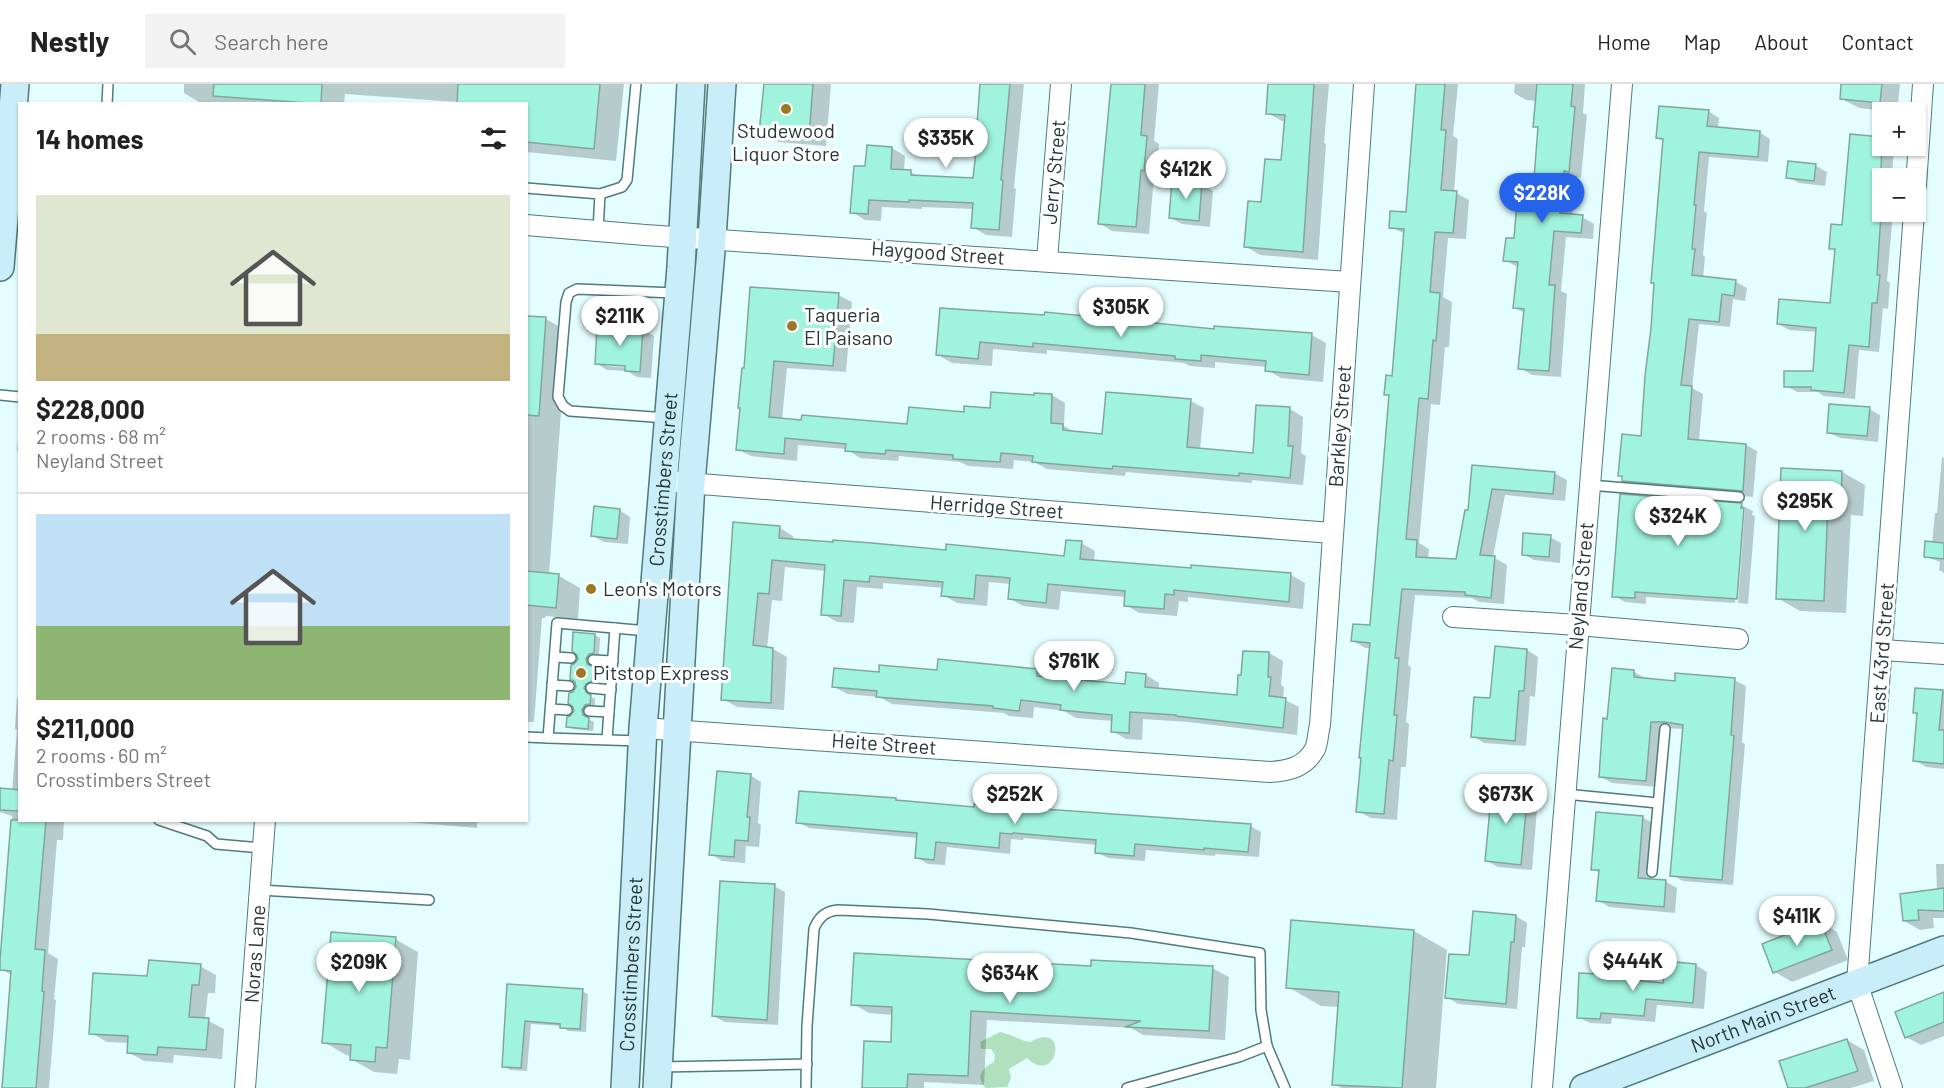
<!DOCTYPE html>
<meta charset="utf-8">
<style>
:root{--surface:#fff;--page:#f2f2f2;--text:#222;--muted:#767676;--line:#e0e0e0;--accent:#2563eb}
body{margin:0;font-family:Barlow,sans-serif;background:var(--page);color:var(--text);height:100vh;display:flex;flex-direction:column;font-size:22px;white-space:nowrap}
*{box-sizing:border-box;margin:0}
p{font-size:20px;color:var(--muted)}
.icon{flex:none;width:33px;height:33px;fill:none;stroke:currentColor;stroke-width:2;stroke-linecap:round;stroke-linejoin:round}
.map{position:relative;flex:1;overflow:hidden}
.side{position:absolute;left:18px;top:18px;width:510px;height:720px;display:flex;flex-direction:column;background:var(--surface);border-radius:0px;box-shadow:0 2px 4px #0004}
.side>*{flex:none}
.fabs{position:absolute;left:1872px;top:18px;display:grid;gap:12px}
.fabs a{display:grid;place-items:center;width:54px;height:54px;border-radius:0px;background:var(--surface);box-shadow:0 2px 4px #0004;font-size:30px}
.price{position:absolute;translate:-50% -51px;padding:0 14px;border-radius:21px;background:#fff;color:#222;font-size:20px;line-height:39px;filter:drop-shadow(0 2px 3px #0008)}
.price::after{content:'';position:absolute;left:50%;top:36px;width:18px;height:14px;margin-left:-9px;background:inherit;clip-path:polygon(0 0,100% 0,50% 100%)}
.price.on{background:var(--accent);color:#fff}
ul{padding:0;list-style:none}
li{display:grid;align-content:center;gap:12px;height:318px;padding:0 18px}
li+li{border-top:2px solid var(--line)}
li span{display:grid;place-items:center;height:186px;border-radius:0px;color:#555}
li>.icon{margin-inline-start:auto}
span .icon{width:108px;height:108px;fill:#fffc;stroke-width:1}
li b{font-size:26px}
h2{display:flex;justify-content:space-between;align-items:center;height:72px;padding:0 18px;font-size:26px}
header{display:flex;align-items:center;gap:36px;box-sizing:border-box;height:84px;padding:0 30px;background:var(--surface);border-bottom:2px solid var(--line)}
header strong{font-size:28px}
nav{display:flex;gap:33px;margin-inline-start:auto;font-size:21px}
.search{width:420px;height:54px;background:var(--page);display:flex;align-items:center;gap:15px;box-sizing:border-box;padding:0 21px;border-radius:0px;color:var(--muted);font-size:22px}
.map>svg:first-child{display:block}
</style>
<header>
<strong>Nestly</strong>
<div class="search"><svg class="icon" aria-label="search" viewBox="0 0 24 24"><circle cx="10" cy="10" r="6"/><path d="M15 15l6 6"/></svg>Search here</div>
<nav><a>Home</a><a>Map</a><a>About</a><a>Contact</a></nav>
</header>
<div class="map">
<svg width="1944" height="1004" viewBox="0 0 1944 1004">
<rect width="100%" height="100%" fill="#e4feff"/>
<!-- green -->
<path fill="#b1e0be" d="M1000 948C1011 950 1019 956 1030 958 1070 934 1058 1004 1027 974L1009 985 1011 994 1007 1003 986 1004C974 993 983 983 994 978L995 971 991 965H981L980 958Z"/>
<!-- shadow -->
<g fill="#0003" fill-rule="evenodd">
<path d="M184 0H624L616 77 526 68V20L458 18 345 10 344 20H202L184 9Z"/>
<path d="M765 0H831L826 62 778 58 761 48Z"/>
<path d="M982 0H1024L1014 104 1016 105 1012 153 986 151 972 143 974 125 922 123V125L882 123 881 137 865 136 852 128 867 84 892 64 905 72 904 87 911 88 919 93 975 95 978 60 971 56 978 42Z"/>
<path d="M1112 0H1159L1154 57 1159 60 1157 93H1154L1149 150 1112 147 1099 139Z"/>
<path d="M1270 0H1329L1324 59 1326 60 1318 176 1260 171 1245 162 1262 120 1282 78 1286 38 1282 37 1267 29Z"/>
<path d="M1417 0H1458L1453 52 1458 55 1454 108 1469 116 1466 155 1448 154 1443 213 1452 218 1449 263H1445L1440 321 1431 320 1419 459 1429 465 1428 475 1457 476 1470 428 1474 383 1554 389 1567 396 1565 417 1505 411 1493 473 1507 481 1504 520 1479 518 1472 514 1415 511 1408 581 1411 583 1406 638 1409 640 1406 683H1401L1397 736 1371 734 1358 727 1371 564H1365L1353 557 1372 543 1391 313 1385 310 1393 293 1405 150 1391 143 1407 130Z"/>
<path d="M1515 0H1585L1583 29 1587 31 1581 94 1576 93 1572 132 1582 133 1594 140 1593 155 1566 153 1561 207 1567 210 1561 293 1532 291 1520 284 1525 229 1515 224 1519 184 1505 176 1534 109 1540 45 1535 42 1537 17 1526 16 1514 9Z"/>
<path d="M1843 0H1900L1897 28 1859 24 1842 15Z"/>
<path d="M1708 27 1719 34 1718 45 1759 48 1770 55 1768 78 1709 73 1704 127 1707 129 1703 171 1705 173 1703 194 1736 198 1747 204 1745 217 1733 215 1730 243 1699 240 1692 304 1703 310 1699 357 1746 361 1757 367 1753 413 1634 402 1623 396 1642 353 1652 244 1664 57 1657 54Z"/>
<path d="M1852 52 1882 54V62H1894L1892 92 1895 94H1882V128H1893L1887 197 1890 199 1888 225 1883 224 1879 268 1859 266 1855 315 1824 312 1818 308H1797L1786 302 1814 289 1817 248 1789 246 1778 240 1832 221 1836 167 1831 164 1844 143Z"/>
<path d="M1816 82 1827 88 1825 102 1799 99 1788 93Z"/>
<path d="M1173 98 1202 100 1213 107 1210 143 1182 140 1170 134Z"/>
<path d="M838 211 852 218 846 288 787 284 782 336 909 341 965 329 991 326 1035 312V311H1052L1065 319 1064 342 1076 349 1104 351 1191 317 1204 324 1200 366 1254 371 1290 325 1303 333 1301 369 1306 372 1303 401 1252 396V399L1126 388 1125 392 1047 385 1034 378 1014 376 1013 385 968 382 960 378 899 372 898 377 860 374 846 365 798 361 797 377 751 372 737 365 743 286Z"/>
<path d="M941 226 1215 246V244L1312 251 1326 259 1323 298 1281 294 1267 286V283L1215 278V284L1190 282 1184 279 1047 266V270L993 265 992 282 952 279 938 271Z"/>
<path d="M526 233 546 235 567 247 549 491 559 492 580 504 578 535 546 532 545 534H542L534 638H526Z"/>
<path d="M642 245 654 252 651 294 637 293 627 287 607 286 596 279 619 246ZM606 279 632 281V284L606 282Z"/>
<path d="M1869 325 1880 331 1878 358 1840 354 1828 348Z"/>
<path d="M20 336V368L17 366Z"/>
<path d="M1942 373 1944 374V489L1939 486 1940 478 1925 472 1932 459 1935 429H1937Z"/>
<path d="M1842 388 1865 401 1863 432 1851 431 1846 529 1800 527 1777 514Z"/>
<path d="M1741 421 1753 427 1752 431 1755 432 1748 520 1738 519 1745 424H1742L1735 519 1646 513V520L1625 518 1614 512Z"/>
<path d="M619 426 630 433 628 460 604 458 593 452Z"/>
<path d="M780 444 793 452V456L1065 474 1081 459 1095 467 1094 478 1192 486V483L1291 491 1305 499 1303 525 1188 513V518L1179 517 1177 532 1139 529 1126 521V513L1061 507 1059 526 1023 522 1009 514 1011 500 989 498 987 522 957 519 943 511 944 504 883 499V505L857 503 854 539 837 538 823 530 826 487 785 483 782 517 772 516 767 565H773L787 573 784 626 737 623 723 615Z"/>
<path d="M1550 453 1561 459 1560 479 1534 476 1523 470Z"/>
<path d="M595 551 600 554 599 572 595 573 591 578 592 584 597 587V600L591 602 589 608 591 613 595 615V623L591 624 587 629 588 635 594 638 593 647 573 645 568 642 575 627 573 609 577 603 575 581Z"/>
<path d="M1496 564 1527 566 1538 573 1535 613 1530 612 1526 662 1484 659 1473 652 1492 616Z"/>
<path d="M1269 569 1283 577 1281 601 1284 603 1283 615 1299 623 1297 651 1188 638 1143 635 1142 656 1126 655 1112 647 1113 637 1076 634 1064 627 1034 623 1033 634 1009 632 1004 629 892 620 879 613 847 610 833 602 880 590 1037 586 1052 595 1127 602 1146 591 1159 599V606L1238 612Z"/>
<path d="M1634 588 1645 594 1676 598 1734 596 1746 602 1742 658 1745 660 1733 801 1683 797 1672 791 1684 645 1662 644 1657 703 1612 699 1601 693 1609 636Z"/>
<path d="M1942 607 1944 608V685L1926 683 1915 676Z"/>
<path d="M17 614H20V736H64L63 756H57L48 869 58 875 54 915 56 916 49 1004H3L13 892 1 885 12 732 0 728V706L12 707 17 646 15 645Z"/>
<path d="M750 691 761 698 758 739 761 741 759 763 746 762 745 779 722 777 711 770Z"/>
<path d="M1527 706 1538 713 1532 786 1498 783 1487 777Z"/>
<path d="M895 716 900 718 1250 742 1261 748 1259 773 1215 770V772L1146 766 1145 777 1108 774 1097 768 1098 761 1024 754 1023 756 1011 755 1010 770 947 763 945 781 928 780 916 773 918 754 809 744 798 738Z"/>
<path d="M1642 733 1654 740 1650 797 1666 798 1677 804 1675 829 1609 823 1598 816 1600 789 1593 785Z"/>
<path d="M383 736H477V744Z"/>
<path d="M1936 780H1944V834H1933L1934 844 1920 846 1904 837 1937 807Z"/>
<path d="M774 802 785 808 778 941 725 938 713 932Z"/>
<path d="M1516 832 1527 839 1525 863H1522L1517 925 1458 920 1447 913 1471 873Z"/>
<path d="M1293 838 1414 847 1447 866 1436 1004H1341L1334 1000 1340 923 1321 922 1288 903Z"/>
<path d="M1820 838 1837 848 1848 876 1792 898 1775 888Z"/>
<path d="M395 855 418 868 410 976 399 975 397 990 374 988 351 975V972L346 971 324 958Z"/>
<path d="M1666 878 1696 881 1707 888 1704 925 1657 921 1655 938 1612 934 1611 940 1590 939 1578 933 1602 892 1608 895 1664 900Z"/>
<path d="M200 882 216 891 215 909H208L205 935 224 945 222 975 174 971 173 979 144 977 128 968 129 959 107 958 91 949Z"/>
<path d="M1212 884 1229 893 1225 956 1143 951 1131 944 987 936 984 1001 924 998V1004H863L892 959 894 931 869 929 853 920Z"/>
<path d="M508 901 582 907 588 910 586 948 568 947 562 942 531 940 527 987 510 986 504 982Z"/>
<path d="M1944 910V952L1921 961 1906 953Z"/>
<path d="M1847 956 1864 966 1874 997 1851 1004H1790Z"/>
</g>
<!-- building -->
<g fill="#a0f3dd" stroke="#81a79c" stroke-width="1.5">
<path d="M214 0H322L321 20 213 12Z"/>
<path d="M458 0H600L594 65 526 58V20H457Z"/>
<path d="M764 0H813L809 53 759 49Z"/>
<path d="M980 0H1010L1001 96H1003L999 146 971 144 973 119 909 116V118L869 116 868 130 850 129 854 82H865L867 61 892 63 891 85 911 86V91L973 94 977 58 969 57 971 40H977Z"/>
<path d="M1111 0H1145L1141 51 1147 52 1144 87 1141 86 1136 143 1098 140Z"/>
<path d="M1268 0H1314L1303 168 1244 163 1248 117 1261 118 1265 75 1281 76 1285 31 1266 30Z"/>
<path d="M1416 0H1445L1441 46H1446L1441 106 1457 107 1453 149 1435 148 1430 208 1440 209 1436 257 1433 256 1428 315 1419 314 1406 455 1417 456 1416 473 1456 475 1465 426H1468L1472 381 1555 388 1553 410 1492 405 1480 471 1495 472 1491 514 1465 511V508L1402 505 1395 574H1399L1394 631H1397L1393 677 1389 676 1384 730 1356 728 1361 674H1359L1370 559 1351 557 1353 540 1370 541 1389 311H1384L1386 291 1392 292 1404 145 1389 144 1390 127 1406 128Z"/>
<path d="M1537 0H1573L1571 22 1575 23 1569 88 1564 87 1560 129 1583 131 1581 149 1554 147 1549 201H1555L1549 287 1518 285 1524 225 1513 224 1518 178 1503 177 1506 154H1514L1518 106 1533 107 1538 43H1533Z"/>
<path d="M1841 0H1882L1880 19 1840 15Z"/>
<path d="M1659 22 1709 26 1707 42 1760 47 1758 73 1699 68 1694 121H1696L1692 165H1695L1692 191 1736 196 1734 212 1722 210 1719 238 1689 235 1681 301 1692 302 1688 355 1746 360 1743 407 1622 397V392H1618L1622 350 1641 352 1645 292 1651 244 1654 199H1651L1663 55 1656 54Z"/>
<path d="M1850 50 1882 53 1881 86 1882 87V115L1877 191H1880L1877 219H1872L1869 263 1849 261 1844 309 1811 306V303H1784V287H1813L1816 244 1777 240 1779 215 1830 219 1835 165H1829L1831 140 1842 141Z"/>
<path d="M1788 77 1816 80 1814 97 1786 94Z"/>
<path d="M1172 96 1202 99 1199 137 1169 134Z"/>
<path d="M750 203 839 209 833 282 774 277 769 333 801 336 802 331 907 340 909 323 964 328V322L990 324 991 308 1034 311V309L1052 310 1051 339 1063 340V346L1102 350 1106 308 1145 311 1191 315 1187 363 1253 369 1256 321 1290 323 1288 362H1293L1290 394 1239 389V392L1113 382 1112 385 1032 378 1033 372 1001 369 1000 378 953 375V371L886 366 885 370 845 367 846 360 785 354 784 370 736 366 740 324H738L742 284H744Z"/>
<path d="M940 224 1044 231 1045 228 1214 245V242L1312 249 1309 291 1265 287 1266 277 1201 271V277L1175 275V272L1033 259V263L980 258 978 275 936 271Z"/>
<path d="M526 232 546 233 539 332 526 331Z"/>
<path d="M617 242 643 244 640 288 625 287V282L595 280 597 243 617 244Z"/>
<path d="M1829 320 1870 323 1867 352 1827 349Z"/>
<path d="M1781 384 1842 387 1841 420 1828 419 1824 517 1776 515Z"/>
<path d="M1620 410 1742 419 1741 424H1744L1737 515 1635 508V514L1612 513Z"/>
<path d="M594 422 620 425 617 455 591 452Z"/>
<path d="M733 438 780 442 779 454 833 458V456L872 459 946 466V460L1064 472 1066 456 1082 457 1080 475 1191 484V481L1291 489 1289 518 1174 506V511L1165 510 1164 525 1124 522 1125 507 1048 500 1046 519 1008 515 1010 494 976 491 974 515 941 512 943 498 870 492 869 498 844 496 841 532 821 531 825 481 772 476 769 510 758 509 753 561 773 564 771 619 721 616Z"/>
<path d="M1523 449 1551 451 1549 473 1522 471Z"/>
<path d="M1925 457 1944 459V475L1924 473Z"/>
<path d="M526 487 559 490 556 524 526 521Z"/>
<path d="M573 548 595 550 594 569 589 570 586 575 587 580 593 583 592 597 586 600 584 604 587 609 591 611 590 620 585 621 582 626 583 631 589 634 588 645 566 643 567 633 570 632 574 627 573 623 568 619 569 609 573 608 576 603 575 598 570 595 571 581 574 580 578 575 577 571 572 567Z"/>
<path d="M1495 562 1527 565 1524 607H1519L1515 657 1471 653 1474 613 1490 614Z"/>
<path d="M1243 567 1269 568 1268 593H1271L1269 612 1286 614 1283 644 1176 632V631L1130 628 1129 649 1111 648 1112 631 1060 626 1061 621 1021 616 1019 627 993 624V622L876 613 877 607 832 603 834 584 879 588V581L937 586 938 575 1037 585V592L1125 600 1126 588 1146 590 1145 603 1237 611 1238 591H1241Z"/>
<path d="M1612 584 1634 586V593L1675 597V589L1735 594 1731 651 1734 652 1722 796 1670 792 1683 641 1665 638H1651L1646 697 1599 693 1603 634 1607 635Z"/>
<path d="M1915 604 1943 606 1939 646H1944V680L1913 677 1917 629H1913Z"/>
<path d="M717 687 751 690 747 733H750L748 757 735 756 734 773 709 771Z"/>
<path d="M1490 702 1528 705 1521 781 1485 777 1490 724H1488Z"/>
<path d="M0 704 20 706V727L0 726Z"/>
<path d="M799 707 896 714V716L974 723V720L1031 725V724L1251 740 1248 768 1204 764V766L1135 760 1134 772 1095 769 1096 756 1013 749 1012 750 1000 749 999 764 936 758 934 776 915 774 917 749 796 739Z"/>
<path d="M1596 728 1643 732 1638 794 1666 796 1664 823 1596 817 1599 786H1591Z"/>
<path d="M11 736H46L35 865 45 866 42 907 44 908 36 1004H2L11 887 0 886V876Z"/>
<path d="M720 797 775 800 767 936 712 932Z"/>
<path d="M1944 804V827L1918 826 1919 836 1903 837 1900 810Z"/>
<path d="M1473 827 1516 831 1514 858H1511L1506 920 1445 914 1449 870 1469 871Z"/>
<path d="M1291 836 1414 846 1402 1004 1332 1001 1339 908 1286 904Z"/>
<path d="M1820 837 1832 866 1773 889 1762 860Z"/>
<path d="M331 848 396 853 387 964 376 963 375 978 350 976 351 961 322 959Z"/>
<path d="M854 869 1091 882V876L1213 882 1209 947 1125 943 1141 937 971 927 968 992 908 990 907 1004H862L864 957 891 958 892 923 851 921Z"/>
<path d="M149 876 201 880 199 901H192L189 933 209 934 206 966 158 963 157 971 127 969 128 952 89 950 93 889 147 892Z"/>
<path d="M1665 877 1696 880 1693 919 1646 915 1644 932 1601 929 1600 935 1577 934 1579 889 1602 890V893L1663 899Z"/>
<path d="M507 900 583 905 580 945 560 944V940L525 937 521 984 502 983Z"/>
<path d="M1944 908V938L1905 954 1895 928Z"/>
<path d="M1847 955 1858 987 1805 1004H1788L1779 977Z"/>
</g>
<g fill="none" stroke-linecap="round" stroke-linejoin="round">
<!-- lane casing -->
<g stroke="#517a7b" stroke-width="12">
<g id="lane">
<path d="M107 20 108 0"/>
<path d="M526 104 600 110 598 147"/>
<path d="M600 110 622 103 627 96 636 0"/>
<path d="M0 311 20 313"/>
<path d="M667 334 570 327 563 322 558 313 566 218 569 209 577 205 675 209"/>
<path d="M1589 401 1739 413"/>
<path d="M555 573 571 574"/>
<path d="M593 576 613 577"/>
<path d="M552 601 569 602"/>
<path d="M591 604 611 606"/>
<path d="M551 625 567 626"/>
<path d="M589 627 609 628"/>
<path d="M526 653 548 654"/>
<path d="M607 655 615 544"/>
<path d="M640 657 548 654 557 539 648 547"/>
<path d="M1565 710 1658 719"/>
<path d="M159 736 207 752 216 760 263 764"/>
<path d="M1652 788 1665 645"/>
<path d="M260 806 429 816"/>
<path d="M660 983 807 980"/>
<path d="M806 1004 807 942 814 845C818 834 825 827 838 826L928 830 1131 849 1260 869 1261 926 1267 962 1285 1004"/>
<path d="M1127 1004 1239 973 1267 962"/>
</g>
</g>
<!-- street casing -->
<g stroke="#517a7b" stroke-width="22">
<g id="street">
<path d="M1916 101 1923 0"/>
<path d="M526 141 645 151 1350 198"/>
<path d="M1047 176 1061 0"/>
<path d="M662 397 1332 449"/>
<path d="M1453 533 1578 541 1738 555"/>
<path d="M1882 566 1944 570"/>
<path d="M643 644 1270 688C1289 687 1305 683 1315 665 1318 658 1318 648 1320 641L1364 0"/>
<path d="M245 1004 265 736"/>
<path d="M1542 1004 1622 0"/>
<path d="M1892 1004 1857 899 1914 128"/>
</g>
</g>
<!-- secondary casing -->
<g stroke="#517a7b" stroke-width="30">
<g id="secondary">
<path d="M0 183 15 0"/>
<path id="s1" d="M625 1004 643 644 681 183 691 0"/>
<path d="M657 1004 691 399 712 155 722 0"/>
<path id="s2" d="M1584 1004 1944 866"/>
</g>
</g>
<!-- lane -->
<use href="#lane" stroke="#fff" stroke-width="9"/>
<!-- street -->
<use href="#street" stroke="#fff" stroke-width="20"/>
<!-- secondary -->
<use href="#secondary" stroke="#caeef9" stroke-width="27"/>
</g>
<!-- markers -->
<g fill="#9b7823" stroke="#fff" stroke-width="2">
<circle cx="786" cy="25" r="6"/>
<circle cx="792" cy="242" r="6"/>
<circle cx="591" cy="505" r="6"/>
<circle cx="581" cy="589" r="6"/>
</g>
<g text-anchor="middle" stroke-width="6" stroke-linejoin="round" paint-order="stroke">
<!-- poi labels -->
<g font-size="20" fill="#243636" stroke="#fff" text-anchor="start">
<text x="786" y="54" text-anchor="middle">Studewood<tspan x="786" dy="23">Liquor Store</tspan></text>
<text x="804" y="238">Taqueria<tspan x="804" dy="23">El Paisano</tspan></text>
<text x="603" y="512">Leon's Motors</text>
<text x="593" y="596">Pitstop Express</text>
</g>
<!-- street labels -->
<g font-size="20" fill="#243636" stroke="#fff">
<text transform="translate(1054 88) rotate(-85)" y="7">Jerry Street</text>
<text transform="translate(938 169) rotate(4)" y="7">Haygood Street</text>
<text transform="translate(1340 342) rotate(-86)" y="7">Barkley Street</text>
<text dy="7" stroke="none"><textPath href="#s1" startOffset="610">Crosstimbers Street</textPath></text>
<text transform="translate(997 423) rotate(4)" y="7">Herridge Street</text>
<text transform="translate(1581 502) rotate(-85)" y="7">Neyland Street</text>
<text transform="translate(1882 569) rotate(-86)" y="7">East 43rd Street</text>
<text transform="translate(884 660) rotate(4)" y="7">Heite Street</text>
<text transform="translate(255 870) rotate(-86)" y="7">Noras Lane</text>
<text dy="7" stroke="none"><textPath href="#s1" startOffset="124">Crosstimbers Street</textPath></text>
<text dy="7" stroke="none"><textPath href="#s2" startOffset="192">North Main Street</textPath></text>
</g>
</g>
</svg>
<div class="fabs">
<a>+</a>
<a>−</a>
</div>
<b class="price" style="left:946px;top:85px">$335K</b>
<b class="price" style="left:1186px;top:116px">$412K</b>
<b class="price on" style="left:1542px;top:140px">$228K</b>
<b class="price" style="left:1121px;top:254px">$305K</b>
<b class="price" style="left:620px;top:263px">$211K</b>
<b class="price" style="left:1805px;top:448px">$295K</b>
<b class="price" style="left:1678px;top:463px">$324K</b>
<b class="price" style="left:1074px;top:608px">$761K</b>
<b class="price" style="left:1015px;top:741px">$252K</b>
<b class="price" style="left:1506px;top:741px">$673K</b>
<b class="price" style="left:1797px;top:863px">$411K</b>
<b class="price" style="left:1633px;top:908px">$444K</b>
<b class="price" style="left:359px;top:909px">$209K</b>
<b class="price" style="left:1010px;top:920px">$634K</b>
<section class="side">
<h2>14 homes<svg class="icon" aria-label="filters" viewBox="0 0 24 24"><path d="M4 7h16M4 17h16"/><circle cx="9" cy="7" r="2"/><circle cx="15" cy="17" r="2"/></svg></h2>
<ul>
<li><span style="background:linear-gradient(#dfe7d0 75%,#c2b280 0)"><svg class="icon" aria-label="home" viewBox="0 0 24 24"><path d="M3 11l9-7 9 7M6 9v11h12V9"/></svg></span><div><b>$228,000</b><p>2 rooms · 68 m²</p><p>Neyland Street</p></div></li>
<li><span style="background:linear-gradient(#bfe0f5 60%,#8fb573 0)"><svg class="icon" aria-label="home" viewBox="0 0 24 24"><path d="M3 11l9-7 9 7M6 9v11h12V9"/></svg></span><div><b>$211,000</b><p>2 rooms · 60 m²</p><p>Crosstimbers Street</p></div></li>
</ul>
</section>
</div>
